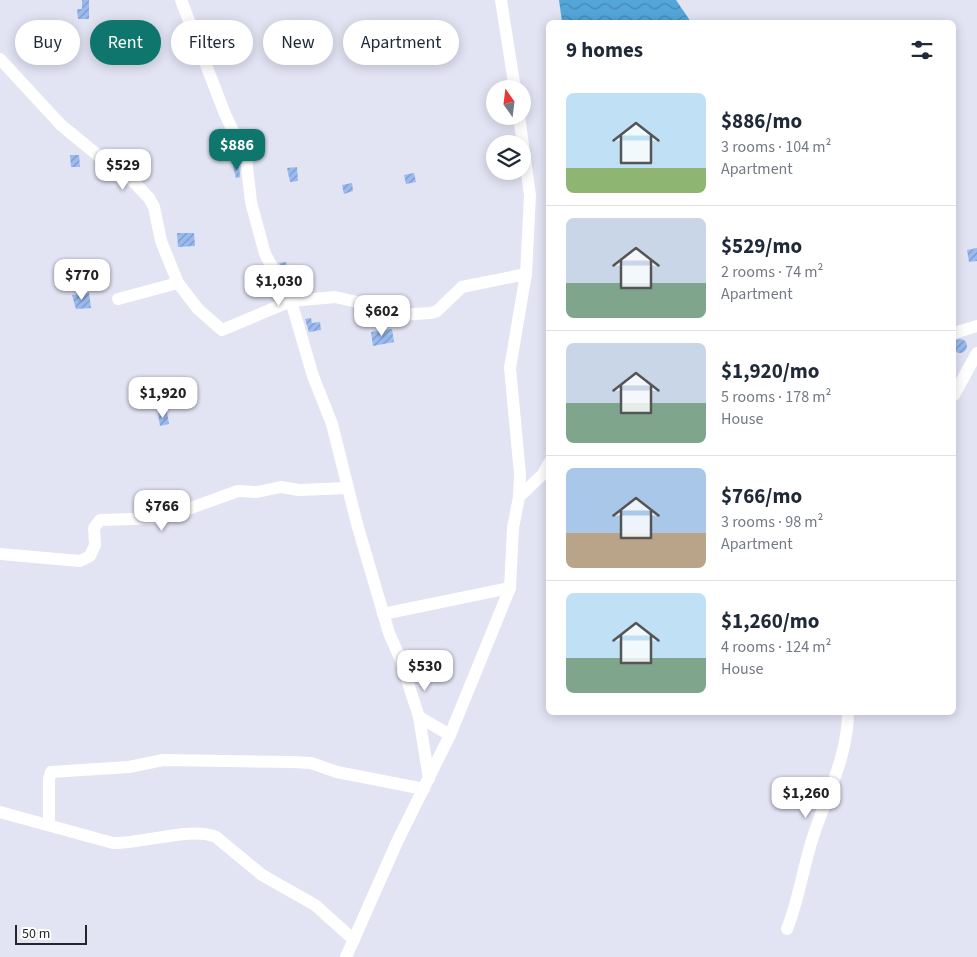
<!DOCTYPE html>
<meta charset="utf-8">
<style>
:root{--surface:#fff;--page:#f2f2f3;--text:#1f2937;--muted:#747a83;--line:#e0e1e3;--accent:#0f766e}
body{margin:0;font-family:"Source Sans 3",sans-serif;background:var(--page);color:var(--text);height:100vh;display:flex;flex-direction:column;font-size:19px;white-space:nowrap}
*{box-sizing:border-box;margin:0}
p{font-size:16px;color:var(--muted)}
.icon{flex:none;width:28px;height:28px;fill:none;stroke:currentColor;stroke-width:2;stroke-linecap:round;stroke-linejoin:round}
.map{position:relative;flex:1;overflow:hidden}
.details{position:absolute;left:546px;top:20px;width:410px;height:695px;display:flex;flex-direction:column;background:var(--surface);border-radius:8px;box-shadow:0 2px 12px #0003}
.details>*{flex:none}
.hud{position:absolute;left:15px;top:20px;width:456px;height:45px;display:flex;gap:10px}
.needle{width:32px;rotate:346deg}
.buttons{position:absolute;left:486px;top:80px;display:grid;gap:10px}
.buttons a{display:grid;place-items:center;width:45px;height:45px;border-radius:50%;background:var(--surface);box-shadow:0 2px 12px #0003;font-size:25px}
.scale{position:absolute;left:15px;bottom:12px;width:72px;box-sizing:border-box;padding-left:5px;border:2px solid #25252b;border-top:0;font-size:14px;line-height:18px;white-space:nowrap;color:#25252b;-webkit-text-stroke:4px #fff;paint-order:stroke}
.price{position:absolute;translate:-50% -42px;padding:0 11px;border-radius:10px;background:#fff;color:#222;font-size:16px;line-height:32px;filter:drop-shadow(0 1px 2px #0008)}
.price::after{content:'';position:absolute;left:50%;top:30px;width:15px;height:11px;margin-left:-8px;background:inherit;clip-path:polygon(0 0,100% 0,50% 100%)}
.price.selected{background:var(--accent);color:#fff}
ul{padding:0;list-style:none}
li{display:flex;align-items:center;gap:15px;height:125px;padding:0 20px}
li+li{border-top:1px solid var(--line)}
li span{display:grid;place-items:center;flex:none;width:140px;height:100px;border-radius:8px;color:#555}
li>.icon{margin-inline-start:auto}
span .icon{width:60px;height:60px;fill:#fffc;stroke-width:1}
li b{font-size:21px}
h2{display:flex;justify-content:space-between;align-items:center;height:60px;padding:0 20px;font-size:21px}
.tag{padding:0 18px;border-radius:22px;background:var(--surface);box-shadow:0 2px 12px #0003;font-size:18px;line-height:45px}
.tag.selected{background:var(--accent);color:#fff}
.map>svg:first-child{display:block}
</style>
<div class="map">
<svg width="977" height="957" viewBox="0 0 977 957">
<defs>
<pattern id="water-waves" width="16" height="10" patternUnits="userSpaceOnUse" patternTransform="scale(1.25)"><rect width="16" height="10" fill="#54a6d9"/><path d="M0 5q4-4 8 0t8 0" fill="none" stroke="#4587b0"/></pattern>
<pattern id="building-hatch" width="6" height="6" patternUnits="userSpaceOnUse" patternTransform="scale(1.25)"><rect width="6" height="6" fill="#9abbf2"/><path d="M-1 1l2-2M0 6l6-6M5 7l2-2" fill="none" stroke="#7d98c4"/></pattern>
</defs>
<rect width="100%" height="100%" fill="#e2e3f3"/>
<!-- water -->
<path fill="url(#water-waves)" d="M559 0H676L691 22H562Z"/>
<!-- building -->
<g fill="url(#building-hatch)">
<path d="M82 0H89V19H78L77 9H82Z"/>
<path d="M131 151 133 160 120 162 114 157 113 156Z"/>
<path d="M70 155H79L80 167H71Z"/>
<path d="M239 165 240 177 236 178 233 166Z"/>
<path d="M297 167 298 181 290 182 287 168Z"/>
<path d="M414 173 416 182 406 184 404 175Z"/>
<path d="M352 183 353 191 344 194 342 185Z"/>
<path d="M177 233H194L195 246 178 247Z"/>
<path d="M977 248V261L969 262 967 250Z"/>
<path d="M286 262 288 271 284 272 279 263Z"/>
<path d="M89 293 91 308 76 309 72 295Z"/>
<path d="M311 318 312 323 320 322 321 330 309 332 305 319Z"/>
<path d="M392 329 394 342 373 346 371 332Z"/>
<circle cx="960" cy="346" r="7"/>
<path d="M167 412 169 424 160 426 158 413Z"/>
</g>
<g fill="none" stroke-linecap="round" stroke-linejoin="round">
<!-- minor -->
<g stroke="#fff" stroke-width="12">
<path d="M181 0 225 114 246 158 251 202 265 254 291 301 313 376 332 424 357 524 389 633 400 658 419 717 429 779"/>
<path d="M501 0 515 89"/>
<path d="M0 59 61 125 106 162 129 177 149 198 154 207 161 241 178 283 198 309 222 330 291 301 335 297 357 302 372 312 398 315 431 313 437 311 462 287 526 274"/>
<path d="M118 299 178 283"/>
<path d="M954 333 977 326"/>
<path d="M954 395 977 353"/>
<path d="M519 497 543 474 549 463"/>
<path d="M0 554 80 561 90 556 95 545 94 528 100 520 163 518 238 491 257 492 281 487 299 490 348 488"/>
<path d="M383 614 510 588"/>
<path d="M419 717 450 735"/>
<path d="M0 812 113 843C142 844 193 826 216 837L262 875 315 905 354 940"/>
<path d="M49 824V779L51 772 129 767 163 760 292 762 311 763 337 772 424 789"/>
<path d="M787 929C799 899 803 867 813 837 826 797 848 756 848 712"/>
<path d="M346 957 397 842 450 735 510 588 513 528 519 497 520 474 510 368 526 274 530 195 519 116"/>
</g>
</g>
</svg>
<div class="buttons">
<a><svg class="needle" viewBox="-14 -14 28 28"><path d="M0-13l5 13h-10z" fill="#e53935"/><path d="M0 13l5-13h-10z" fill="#747a83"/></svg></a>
<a><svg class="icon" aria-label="layers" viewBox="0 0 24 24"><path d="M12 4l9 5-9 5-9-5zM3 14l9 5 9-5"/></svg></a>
</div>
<div class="scale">50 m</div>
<b class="price selected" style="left:237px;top:171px">$886</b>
<b class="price" style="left:123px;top:191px">$529</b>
<b class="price" style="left:82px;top:301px">$770</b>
<b class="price" style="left:279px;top:307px">$1,030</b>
<b class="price" style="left:382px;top:337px">$602</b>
<b class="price" style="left:163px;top:419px">$1,920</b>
<b class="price" style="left:162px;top:532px">$766</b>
<b class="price" style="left:425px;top:692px">$530</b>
<b class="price" style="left:806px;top:819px">$1,260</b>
<div class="hud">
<a class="tag">Buy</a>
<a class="tag selected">Rent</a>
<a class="tag">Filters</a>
<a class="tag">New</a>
<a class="tag">Apartment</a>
</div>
<section class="details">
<h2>9 homes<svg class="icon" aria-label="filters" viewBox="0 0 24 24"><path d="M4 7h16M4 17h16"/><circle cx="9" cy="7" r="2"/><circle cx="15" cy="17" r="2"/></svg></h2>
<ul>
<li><span style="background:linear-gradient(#bfe0f5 75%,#8fb573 0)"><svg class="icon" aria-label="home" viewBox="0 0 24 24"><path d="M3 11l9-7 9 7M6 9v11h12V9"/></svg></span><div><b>$886/mo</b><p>3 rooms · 104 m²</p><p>Apartment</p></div></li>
<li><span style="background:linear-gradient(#c9d6e8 65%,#7fa58c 0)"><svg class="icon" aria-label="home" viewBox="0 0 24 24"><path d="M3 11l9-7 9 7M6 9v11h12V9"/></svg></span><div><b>$529/mo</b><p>2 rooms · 74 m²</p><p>Apartment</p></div></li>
<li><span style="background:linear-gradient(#c9d6e8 60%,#7fa58c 0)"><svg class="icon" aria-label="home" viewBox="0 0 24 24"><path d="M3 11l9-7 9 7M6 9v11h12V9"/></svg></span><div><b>$1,920/mo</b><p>5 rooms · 178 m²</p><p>House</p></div></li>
<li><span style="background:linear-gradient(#a9c7e8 65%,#b9a48a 0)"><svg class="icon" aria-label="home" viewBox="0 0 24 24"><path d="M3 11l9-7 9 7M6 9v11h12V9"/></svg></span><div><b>$766/mo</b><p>3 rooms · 98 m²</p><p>Apartment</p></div></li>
<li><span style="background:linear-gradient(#bfe0f5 65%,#7fa58c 0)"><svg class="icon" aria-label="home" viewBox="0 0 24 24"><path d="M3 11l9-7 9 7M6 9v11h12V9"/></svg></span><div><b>$1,260/mo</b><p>4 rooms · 124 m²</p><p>House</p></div></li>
</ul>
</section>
</div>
